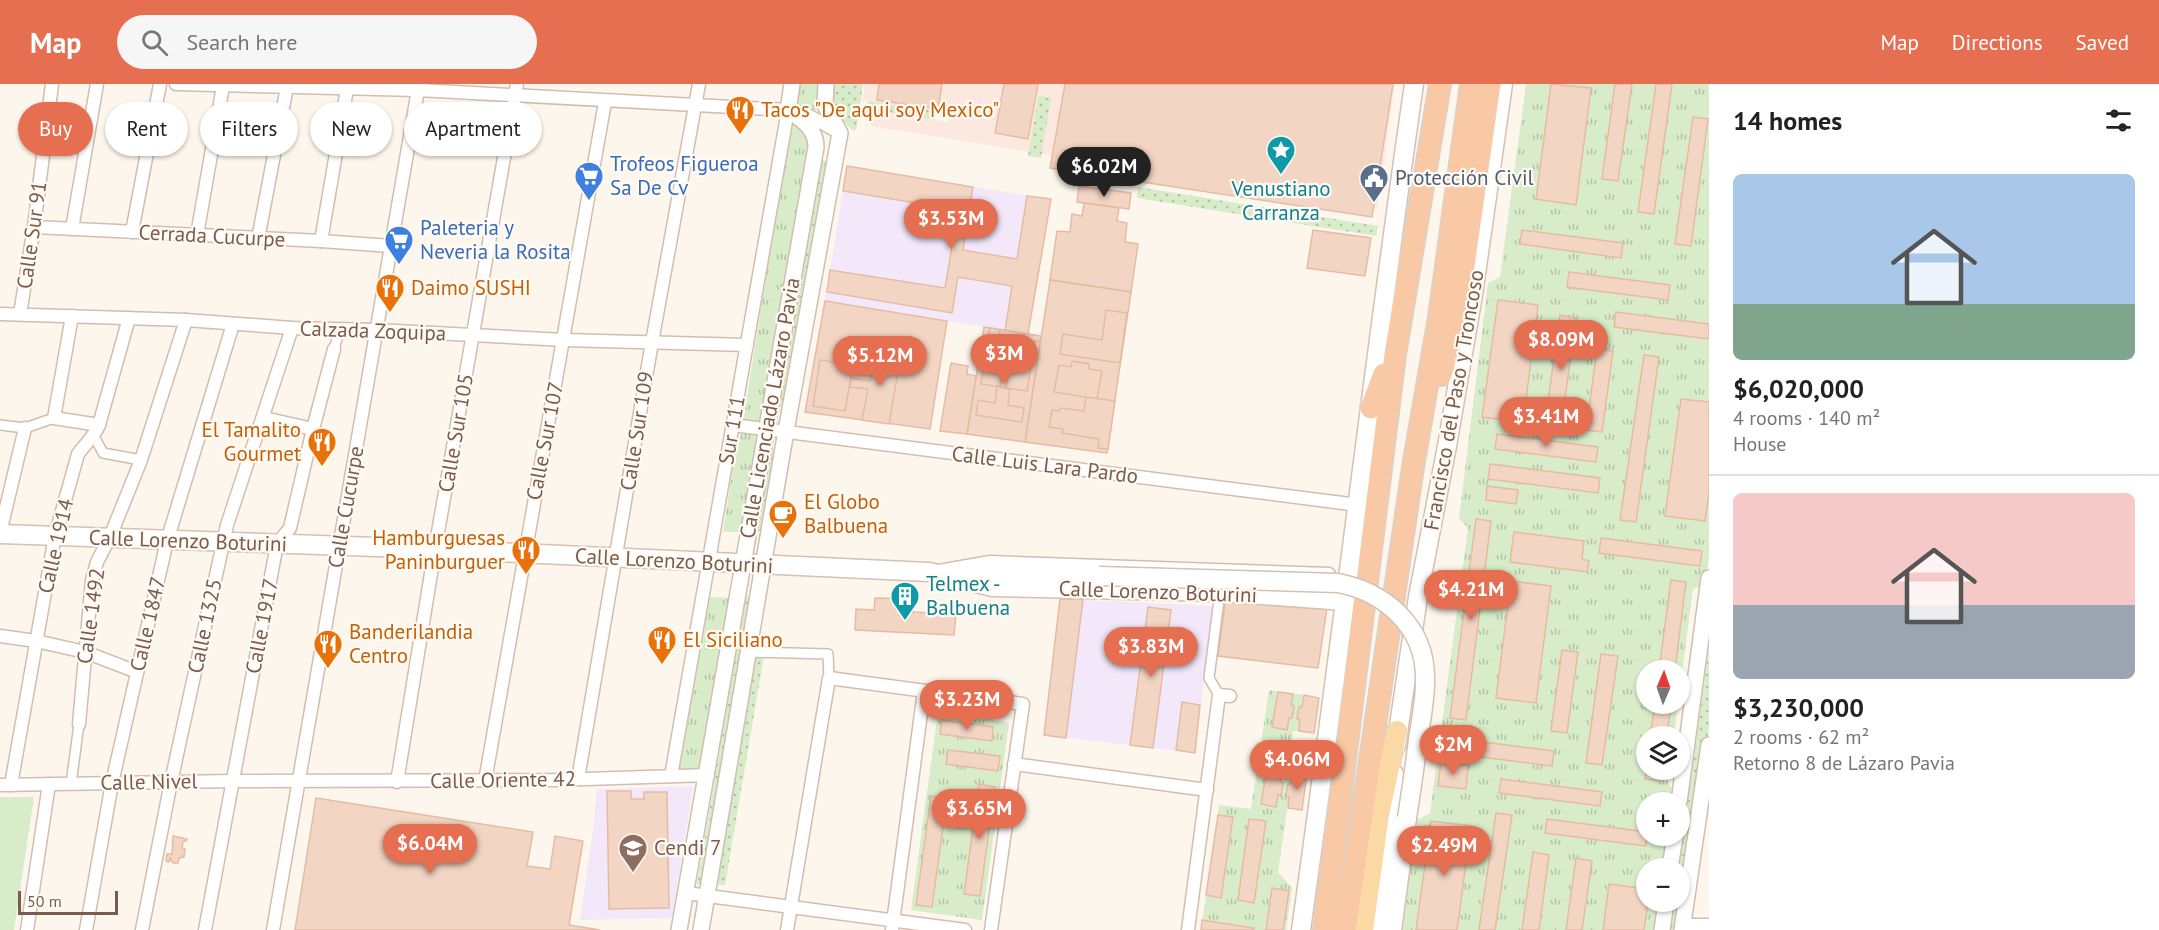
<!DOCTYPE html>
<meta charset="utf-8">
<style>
:root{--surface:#fff;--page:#f6f6f6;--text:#222;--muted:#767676;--line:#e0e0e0;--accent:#e76f51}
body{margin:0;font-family:"PT Sans",sans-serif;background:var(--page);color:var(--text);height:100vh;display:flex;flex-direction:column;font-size:22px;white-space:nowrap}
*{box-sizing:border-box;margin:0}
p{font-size:20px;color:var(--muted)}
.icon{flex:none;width:33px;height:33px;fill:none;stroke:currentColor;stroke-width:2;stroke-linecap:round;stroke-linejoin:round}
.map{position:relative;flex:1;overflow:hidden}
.drawer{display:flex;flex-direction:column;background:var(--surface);width:450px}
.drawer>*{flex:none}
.hud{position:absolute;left:18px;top:18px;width:570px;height:54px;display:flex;gap:12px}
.needle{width:39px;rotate:2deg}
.fabs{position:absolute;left:1636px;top:576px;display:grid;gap:12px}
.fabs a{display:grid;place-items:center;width:54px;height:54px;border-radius:50%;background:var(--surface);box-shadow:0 2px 4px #0004;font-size:30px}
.scale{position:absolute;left:18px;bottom:15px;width:100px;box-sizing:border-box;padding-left:6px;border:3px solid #7a5c4d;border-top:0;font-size:16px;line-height:21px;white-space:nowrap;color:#7a5c4d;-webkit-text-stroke:4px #fffaf3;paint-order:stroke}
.price{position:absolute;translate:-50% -51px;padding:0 14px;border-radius:21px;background:var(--accent);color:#fff;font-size:20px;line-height:39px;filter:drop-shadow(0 2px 3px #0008)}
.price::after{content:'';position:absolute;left:50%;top:36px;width:18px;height:14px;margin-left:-9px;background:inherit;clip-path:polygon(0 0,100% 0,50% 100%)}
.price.current{background:#222;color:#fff}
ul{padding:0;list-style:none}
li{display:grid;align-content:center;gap:12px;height:318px;padding:0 24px}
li+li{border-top:2px solid var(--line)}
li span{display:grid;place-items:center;height:186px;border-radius:9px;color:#555}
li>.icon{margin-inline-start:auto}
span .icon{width:108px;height:108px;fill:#fffc;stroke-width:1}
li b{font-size:26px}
h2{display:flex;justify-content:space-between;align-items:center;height:72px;padding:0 24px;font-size:26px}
.chip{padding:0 21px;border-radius:27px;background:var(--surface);box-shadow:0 2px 4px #0004;font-size:21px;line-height:54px}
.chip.current{background:var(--accent);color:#fff}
header{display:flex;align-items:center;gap:36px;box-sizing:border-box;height:84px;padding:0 30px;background:var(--accent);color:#fff}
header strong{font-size:28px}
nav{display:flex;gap:33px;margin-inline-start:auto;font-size:21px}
.search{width:420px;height:54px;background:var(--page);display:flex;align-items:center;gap:15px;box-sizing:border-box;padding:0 21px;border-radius:33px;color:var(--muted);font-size:22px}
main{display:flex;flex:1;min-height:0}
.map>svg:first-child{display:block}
</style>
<header>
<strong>Map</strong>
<div class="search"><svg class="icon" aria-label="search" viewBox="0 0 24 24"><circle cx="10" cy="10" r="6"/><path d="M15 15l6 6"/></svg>Search here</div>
<nav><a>Map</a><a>Directions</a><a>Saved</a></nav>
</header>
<main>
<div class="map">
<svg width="1709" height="846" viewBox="0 0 1709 846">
<defs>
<pattern id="grass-tufts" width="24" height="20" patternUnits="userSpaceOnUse" patternTransform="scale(1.5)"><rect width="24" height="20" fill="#d8ecc9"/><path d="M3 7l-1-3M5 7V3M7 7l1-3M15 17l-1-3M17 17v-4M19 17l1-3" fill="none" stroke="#b4c2a5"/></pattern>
<pattern id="garden-dots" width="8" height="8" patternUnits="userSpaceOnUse" patternTransform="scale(1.5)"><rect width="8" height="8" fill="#d8ecc9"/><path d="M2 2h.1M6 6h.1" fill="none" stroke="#b4c2a5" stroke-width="1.8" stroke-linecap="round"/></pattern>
</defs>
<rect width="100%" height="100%" fill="#fdf6ec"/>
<!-- commercial -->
<path fill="#fde8e0" d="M865 0H1395L1377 125 871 42 874 25 948 38 950 29 862 16Z"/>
<!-- education -->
<g fill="#f3e8fa">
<path d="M847 82 1051 115 1028 250 825 217Z"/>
<path d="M1060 515 1213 522 1195 669 1044 651Z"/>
<path d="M693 702 672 834 580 836 593 745 597 705Z"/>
</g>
<!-- grass -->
<g fill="url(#grass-tufts)">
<path d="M797 0H863L856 46 851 45 818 10 745 448H723L737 358 741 350Z"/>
<path d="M1526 0H1709V473L1705 500 1693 505 1680 604V586H1647V620H1678L1674 652H1647V686H1669L1668 699 1677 709 1675 718H1647V752H1671L1666 784H1647V818H1661L1657 846H1402L1417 736 1430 729 1468 444 1459 435 1488 199 1500 193Z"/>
<path d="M710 513 733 514 702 686H679Z"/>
<path d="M1269 606 1304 611 1302 623H1299L1297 635 1300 636 1299 647H1293L1287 687 1293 688 1291 700H1288L1286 712 1289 713 1278 788 1292 804 1286 846H1201L1219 721 1251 725Z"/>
<path d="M939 621 994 628 993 636 1009 639 982 836 911 826Z"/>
</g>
<!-- garden -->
<g fill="url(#garden-dots)">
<path d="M835 0H863L856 46 851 45 831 22Z"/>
<path d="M1038 12 1051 14 1041 74 1028 72Z"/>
<path d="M868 17 936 27 935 36 867 25Z"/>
<path d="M819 75 826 77 786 323 778 322Z"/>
<path d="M1138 103 1378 142 1376 152 1137 114Z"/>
<path d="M772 363 779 364 765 447H758Z"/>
<path d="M746 512 751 513 701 801 697 800Z"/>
<path d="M1709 563V644L1680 846H1670L1674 818H1680L1679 784Z"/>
<path d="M755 571 764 572 725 801 712 800Z"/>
</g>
<!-- pitch -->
<path fill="#d8ecc9" d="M0 713H34L14 846H0Z"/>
<!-- building -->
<g fill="#f3d5c3" stroke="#e6bba3" stroke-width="1.5">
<path d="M879 0H942L938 25 877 16Z"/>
<path d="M1004 0H1038L1028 55 995 49Z"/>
<path d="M1065 0H1393L1372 133 1050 84Z"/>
<path d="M1551 0 1591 4 1576 121 1536 115Z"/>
<path d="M1615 0H1632L1618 97 1602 95Z"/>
<path d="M1656 0H1672L1654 130 1638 128Z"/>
<path d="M1693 33 1708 35 1691 162 1675 160Z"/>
<path d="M847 82 973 103 963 166 1017 175 1027 112 1051 115 1028 250 1005 247 1012 202 958 193 952 229 827 208 830 186 945 204 958 126 843 107Z"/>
<path d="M1079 102 1131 109 1129 125 1077 118Z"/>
<path d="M1084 119 1119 124 1117 137 1127 139 1125 158 1138 160 1131 208 1050 196 1057 147 1070 148 1072 130 1082 132Z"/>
<path d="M1313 146 1371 154 1365 192 1307 184Z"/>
<path d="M1522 146 1623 159 1621 174 1520 160Z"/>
<path d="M1569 188 1670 201 1668 216 1567 203Z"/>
<path d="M1050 196 1131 208 1107 369 1025 358Z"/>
<path d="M1498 216 1538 221 1523 339 1482 333Z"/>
<path d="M825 217 947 237 930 345 805 328Z"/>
<path d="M1106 226 1127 229 1120 279 1060 270 1063 250 1102 256Z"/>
<path d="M1616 228 1709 240V255L1614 243Z"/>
<path d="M1560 231 1576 234 1561 343 1545 340Z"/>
<path d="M984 243 1041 252 1025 358 967 350Z"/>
<path d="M990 244 1000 246 996 270 1005 271 1000 303 981 300Z"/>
<path d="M1024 250 1041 252 1040 257H1035L1027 307 1006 304 1011 273 1020 274Z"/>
<path d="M875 265 901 270 889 340 862 336 868 305 850 303 851 294 870 297Z"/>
<path d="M1597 265 1613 267 1602 348 1586 346Z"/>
<path d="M1644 271 1659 273 1636 438 1620 436Z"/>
<path d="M820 276 853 281 845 327 813 322Z"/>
<path d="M1072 277 1089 280V285L1102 287 1097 315 1054 308 1059 281 1071 283Z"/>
<path d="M951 279 968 282 967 290 976 292 967 350 940 347Z"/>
<path d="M997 302 1010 305 1008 321 1024 324 1022 338 976 331 978 316 995 319Z"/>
<path d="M1086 313 1115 317 1108 365 1098 364 1099 355 1062 349 1063 345 1049 343 1052 326 1059 327 1060 324 1084 327Z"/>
<path d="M1681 315 1709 318V410L1705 437 1665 432Z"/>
<path d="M1497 350 1598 363 1596 378 1495 365Z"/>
<path d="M1490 380 1600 394 1598 409 1488 395Z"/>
<path d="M1487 402 1518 406 1516 420 1486 416Z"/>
<path d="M1476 435 1491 437 1466 636 1450 634Z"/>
<path d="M1514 448 1584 457 1582 475 1589 477 1587 488 1510 478Z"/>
<path d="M1601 454 1702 467 1700 482 1599 469Z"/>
<path d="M1671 496 1686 498 1675 586H1659Z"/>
<path d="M1511 497 1551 502 1536 619 1496 614Z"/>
<path d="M1226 513 1327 524 1318 584 1218 572Z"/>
<path d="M875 514 914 515 913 528 956 530 954 551 855 546 856 525 874 526Z"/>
<path d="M1060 515H1083L1066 654 1044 651Z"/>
<path d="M1148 523 1171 526 1153 664 1130 661Z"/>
<path d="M1562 566 1578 568 1567 649 1551 647Z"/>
<path d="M1601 570 1618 572 1602 681 1586 679Z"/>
<path d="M1278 608 1293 610 1291 621 1294 622 1292 634H1289L1287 646 1272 643Z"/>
<path d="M1304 611 1319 614 1314 649 1299 647 1300 636 1297 635 1299 623H1302Z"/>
<path d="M1182 618 1200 621 1195 669 1176 666Z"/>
<path d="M1655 620H1671L1667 652H1650Z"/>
<path d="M942 636 993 643 992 657 940 650Z"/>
<path d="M1453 654 1554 667 1552 682 1451 669Z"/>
<path d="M948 666 1000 672 998 687 946 680Z"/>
<path d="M1441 678 1468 681 1466 705 1438 702Z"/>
<path d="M1647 679V686H1662L1661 697 1645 695Z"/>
<path d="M1267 685 1282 687 1280 698 1283 699 1281 711H1278L1276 723 1261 720Z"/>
<path d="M1293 688 1307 690 1302 726 1288 724 1289 713 1286 712 1288 700H1291Z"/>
<path d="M1501 695 1602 708 1600 722 1499 709Z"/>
<path d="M979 700 995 703 980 812 964 810Z"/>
<path d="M607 707H631V715H644V708H667L669 824 609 825Z"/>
<path d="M931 712 947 714 932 823 916 821Z"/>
<path d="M316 714 533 748 527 782 550 785 555 752 583 757 569 841 600 846H295Z"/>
<path d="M1496 729 1512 731 1495 846H1479Z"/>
<path d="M1218 731 1233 733 1221 814 1206 811Z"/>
<path d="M1249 735 1266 737 1254 819 1238 816Z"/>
<path d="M1547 735 1647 748 1646 762 1545 749Z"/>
<path d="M1431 737 1471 742 1457 846H1416Z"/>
<path d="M173 752 187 755 186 757H183L182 764 185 765 184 773 179 774 178 779H173L170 774 169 778 166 777 167 770H172Z"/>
<path d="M1533 768 1549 771 1539 846H1522Z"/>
<path d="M1576 774 1592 777 1582 846H1566Z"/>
<path d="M1609 800 1647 805 1648 818 1644 846H1603Z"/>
<path d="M1272 804 1289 807 1283 846H1266Z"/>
<path d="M1202 836 1254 844 1253 846H1201Z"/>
</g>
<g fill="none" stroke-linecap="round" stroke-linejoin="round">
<!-- pedestrian casing -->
<g stroke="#d1beb0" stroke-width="12">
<g id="pedestrian">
<path d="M334 265 340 245"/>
<path d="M0 341 25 344 54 334"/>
<path d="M94 352 103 369 141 376"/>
<path d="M748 568 828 570 829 594"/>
<path d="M1219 611 1209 594 1220 508"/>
<path d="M71 700 79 640"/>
</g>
</g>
<!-- minor casing -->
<g stroke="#d1beb0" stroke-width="15">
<g id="minor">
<path d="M176 0 418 6 788 26 804 29 840 49"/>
<path d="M34 143 321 157 391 162"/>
<path d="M72 145 97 0"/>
<path d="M132 148 160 0"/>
<path d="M197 151 223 2"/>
<path d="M258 155 287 3"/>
<path d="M321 157 347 5"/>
<path d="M0 230 186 236 292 244 377 246 564 256 747 261"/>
<path d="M20 230 34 143 52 0"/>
<path d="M72 232 54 334 99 341"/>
<path d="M264 334 313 345"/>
<path d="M733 341 1358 421"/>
<path d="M0 449 25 344"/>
<path d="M939 487 990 478 1329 490"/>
<path d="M0 552 36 557 85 568 137 588"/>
<path d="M79 640 92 496 97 478 110 453 141 376 186 236"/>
<path d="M1014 680 1207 706"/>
<path d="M671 692 788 26"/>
<path d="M578 695 652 258 699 0"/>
<path d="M485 697C524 470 566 244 605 18"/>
<path d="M397 698 435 465 517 0"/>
<path d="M0 701 233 697 555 696 708 691"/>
<path d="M11 701 55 452 78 370C85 360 94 353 99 341L129 234"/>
<path d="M686 809 965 846"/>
<path d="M1683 841H1709"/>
<path d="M27 846 49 700"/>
<path d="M86 846 112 699 167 457 233 240"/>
<path d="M142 846 171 698 227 441 292 244"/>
<path d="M205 846 277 460 290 444 313 345 334 265"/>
<path d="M273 846 419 0"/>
<path d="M787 846 829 594 1023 620 991 846"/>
<path d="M892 846 924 607"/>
<path d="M1188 846 1219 611 1230 612"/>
</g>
</g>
<!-- tertiary casing -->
<g stroke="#d1beb0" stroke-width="18">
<g id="tertiary">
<path d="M1679 718 1709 494"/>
<path d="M1670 784 1675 752"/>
<path d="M679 846 816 63C816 44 802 36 788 26L792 0"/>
<path d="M701 846 786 347 840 49 825 21 826 0"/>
<path d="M1662 846 1666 818"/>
<path d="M1682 846 1709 661"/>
</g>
</g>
<!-- secondary casing -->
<g stroke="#d6c0b0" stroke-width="21">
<g id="secondary">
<path d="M0 450 435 465 929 488 993 503 1220 508 1345 517"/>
<path d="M970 489 1099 492"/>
<path d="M1396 662 1418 513 1447 362 1473 211 1503 0"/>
<path d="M1301 846C1341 564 1373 282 1414 0"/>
<path d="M1378 846 1391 735 1394 690"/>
<path d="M1392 846 1407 734"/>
</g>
</g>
<!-- primary casing -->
<g stroke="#dad1cd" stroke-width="22">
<path id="primary" d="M1363 846 1379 730 1397 647"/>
</g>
<!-- trunk casing -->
<g stroke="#dad1cd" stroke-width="24">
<g id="trunk">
<path d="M1441 291 1456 237 1490 0"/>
<path d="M1371 324 1384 290"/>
<path d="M1324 846 1395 271 1440 0"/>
<path d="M1345 846 1413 383 1439 233 1471 0"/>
</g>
</g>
<!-- pedestrian -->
<use href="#pedestrian" stroke="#fff" stroke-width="9"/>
<!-- minor -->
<use href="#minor" stroke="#fff" stroke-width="12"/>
<!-- tertiary -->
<use href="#tertiary" stroke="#fff" stroke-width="15"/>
<!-- secondary -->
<use href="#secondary" stroke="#fff" stroke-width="18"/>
<!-- primary -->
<use href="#primary" stroke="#fbd9a5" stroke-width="20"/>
<!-- trunk -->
<use href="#trunk" stroke="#f9c8a4" stroke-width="21"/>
<!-- secondary-bridge casing -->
<g stroke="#d6c0b0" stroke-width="21" stroke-linecap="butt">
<path id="secondary-bridge" d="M1099 492 1338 499C1385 508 1424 542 1425 592 1426 614 1421 635 1418 656 1415 682 1411 708 1407 734"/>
</g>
<!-- secondary-bridge -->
<use href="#secondary-bridge" stroke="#fff" stroke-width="18"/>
</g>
<!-- icons -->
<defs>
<g id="restaurant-pin" transform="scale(1.5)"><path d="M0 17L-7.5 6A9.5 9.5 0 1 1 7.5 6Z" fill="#e8710a" stroke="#fffaf3"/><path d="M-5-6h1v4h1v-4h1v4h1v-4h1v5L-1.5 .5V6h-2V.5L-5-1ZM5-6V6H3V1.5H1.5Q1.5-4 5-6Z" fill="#fff"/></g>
<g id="sight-pin" transform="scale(1.5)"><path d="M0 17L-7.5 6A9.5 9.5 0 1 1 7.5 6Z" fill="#0f9aa8" stroke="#fffaf3"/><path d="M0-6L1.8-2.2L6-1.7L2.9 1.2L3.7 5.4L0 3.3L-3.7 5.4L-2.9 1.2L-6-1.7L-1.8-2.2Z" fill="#fff"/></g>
<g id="supermarket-pin" transform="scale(1.5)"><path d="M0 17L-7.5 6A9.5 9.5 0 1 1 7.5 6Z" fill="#3f7fe0" stroke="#fffaf3"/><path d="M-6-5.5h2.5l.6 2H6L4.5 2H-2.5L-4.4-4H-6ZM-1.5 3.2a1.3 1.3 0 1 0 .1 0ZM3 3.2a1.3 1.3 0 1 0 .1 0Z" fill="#fff"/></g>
<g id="civic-pin" transform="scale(1.5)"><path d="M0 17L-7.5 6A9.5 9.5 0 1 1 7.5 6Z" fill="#5c6f8a" stroke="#fffaf3"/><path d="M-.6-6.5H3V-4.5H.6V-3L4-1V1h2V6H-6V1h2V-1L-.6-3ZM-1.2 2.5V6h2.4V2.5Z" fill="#fff"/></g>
<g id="cafe-pin" transform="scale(1.5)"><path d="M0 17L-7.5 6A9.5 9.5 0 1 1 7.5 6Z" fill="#e8710a" stroke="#fffaf3"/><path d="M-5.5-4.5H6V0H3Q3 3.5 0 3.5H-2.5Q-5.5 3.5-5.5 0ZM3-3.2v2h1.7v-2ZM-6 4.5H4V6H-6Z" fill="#fff"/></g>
<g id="building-pin" transform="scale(1.5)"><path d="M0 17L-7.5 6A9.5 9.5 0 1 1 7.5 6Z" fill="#0f9aa8" stroke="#fffaf3"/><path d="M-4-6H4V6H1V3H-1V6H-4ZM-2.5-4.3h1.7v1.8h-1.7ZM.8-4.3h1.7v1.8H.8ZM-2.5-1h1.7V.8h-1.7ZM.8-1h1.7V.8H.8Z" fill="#fff"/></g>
<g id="school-pin" transform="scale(1.5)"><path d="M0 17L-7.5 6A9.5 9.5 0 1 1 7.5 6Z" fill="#8d6e63" stroke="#fffaf3"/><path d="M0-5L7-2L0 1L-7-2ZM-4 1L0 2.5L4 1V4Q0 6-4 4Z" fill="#fff"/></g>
</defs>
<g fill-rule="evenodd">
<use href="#restaurant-pin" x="740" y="26"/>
<use href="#sight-pin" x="1281" y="66"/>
<use href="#supermarket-pin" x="589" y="92"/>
<use href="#civic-pin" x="1374" y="94"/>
<use href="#supermarket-pin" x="399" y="156"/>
<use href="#restaurant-pin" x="390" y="204"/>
<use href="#restaurant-pin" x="322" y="358"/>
<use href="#cafe-pin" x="783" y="430"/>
<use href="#restaurant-pin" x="526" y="466"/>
<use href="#building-pin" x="905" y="512"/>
<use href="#restaurant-pin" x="662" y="556"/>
<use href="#restaurant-pin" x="328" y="560"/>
<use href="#school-pin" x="633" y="764"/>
</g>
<g text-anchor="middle" stroke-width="4.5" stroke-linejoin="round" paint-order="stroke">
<!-- food labels -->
<g font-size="21" fill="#c56008" stroke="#fffaf3" text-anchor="start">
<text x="761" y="33">Tacos "De aqui soy Mexico"</text>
<text x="411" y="211">Daimo SUSHI</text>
<text x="301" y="353" text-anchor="end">El Tamalito<tspan x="301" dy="24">Gourmet</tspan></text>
<text x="804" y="425">El Globo<tspan x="804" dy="24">Balbuena</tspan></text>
<text x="505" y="461" text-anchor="end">Hamburguesas<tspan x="505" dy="24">Paninburguer</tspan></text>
<text x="349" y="555">Banderilandia<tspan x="349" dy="24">Centro</tspan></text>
<text x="683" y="563">El Siciliano</text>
</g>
<!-- shop labels -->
<g font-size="21" fill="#366cbe" stroke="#fffaf3" text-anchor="start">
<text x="610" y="87">Trofeos Figueroa<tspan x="610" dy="24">Sa De Cv</tspan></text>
<text x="420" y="151">Paleteria y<tspan x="420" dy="24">Neveria la Rosita</tspan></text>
</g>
<!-- service labels -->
<g font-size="21" fill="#4e5e75" stroke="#fffaf3" text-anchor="start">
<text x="1395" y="101">Protección Civil</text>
</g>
<!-- culture labels -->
<g font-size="21" fill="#0d838f" stroke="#fffaf3">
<text x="1281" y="112">Venustiano<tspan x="1281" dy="24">Carranza</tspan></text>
<text x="926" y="507" text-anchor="start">Telmex -<tspan x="926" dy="24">Balbuena</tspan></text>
</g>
<!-- street labels -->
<g font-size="21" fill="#7a5c4d" stroke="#fffaf3">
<text transform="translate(32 151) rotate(-82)" y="7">Calle Sur 91</text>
<text transform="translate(212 152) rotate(3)" y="7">Cerrada Cucurpe</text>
<text transform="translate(373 247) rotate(2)" y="7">Calzada Zoquipa</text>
<text transform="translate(1454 316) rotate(-80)" y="7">Francisco del Paso y Troncoso</text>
<text transform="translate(770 324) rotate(-80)" y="7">Calle Licenciado Lázaro Pavia</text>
<text transform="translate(732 346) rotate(-80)" y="7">Sur 111</text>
<text transform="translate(637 347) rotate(-81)" y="7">Calle Sur 109</text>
<text transform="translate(456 349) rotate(-80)" y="7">Calle Sur 105</text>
<text transform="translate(545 357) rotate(-79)" y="7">Calle Sur 107</text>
<text transform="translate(1045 381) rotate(7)" y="7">Calle Luis Lara Pardo</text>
<text transform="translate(346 423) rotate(-80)" y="7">Calle Cucurpe</text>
<text transform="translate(188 457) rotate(2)" y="7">Calle Lorenzo Boturini</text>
<text transform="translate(56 462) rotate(-77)" y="7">Calle 1914</text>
<text transform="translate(674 477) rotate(3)" y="7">Calle Lorenzo Boturini</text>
<text transform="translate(1158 508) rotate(2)" y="7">Calle Lorenzo Boturini</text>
<text transform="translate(91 532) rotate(-82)" y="7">Calle 1492</text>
<text transform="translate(148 540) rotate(-77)" y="7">Calle 1847</text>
<text transform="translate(205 542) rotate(-78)" y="7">Calle 1325</text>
<text transform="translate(262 542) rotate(-79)" y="7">Calle 1917</text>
<text transform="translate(503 696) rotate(-1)" y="7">Calle Oriente 42</text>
<text transform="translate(149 698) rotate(-1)" y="7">Calle Nivel</text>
</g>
<!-- education labels -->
<g font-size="21" fill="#785e54" stroke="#fffaf3" text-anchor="start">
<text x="654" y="771">Cendi 7</text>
</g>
</g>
</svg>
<div class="fabs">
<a><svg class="needle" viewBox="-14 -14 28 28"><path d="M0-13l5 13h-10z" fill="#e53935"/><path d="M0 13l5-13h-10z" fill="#767676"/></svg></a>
<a><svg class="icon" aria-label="layers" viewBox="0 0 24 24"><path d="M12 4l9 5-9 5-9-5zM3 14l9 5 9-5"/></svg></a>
<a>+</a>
<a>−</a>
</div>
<div class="scale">50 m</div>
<b class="price current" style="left:1104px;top:114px">$6.02M</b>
<b class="price" style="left:951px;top:166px">$3.53M</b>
<b class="price" style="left:1561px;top:287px">$8.09M</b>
<b class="price" style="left:1004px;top:301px">$3M</b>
<b class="price" style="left:880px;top:303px">$5.12M</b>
<b class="price" style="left:1546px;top:364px">$3.41M</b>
<b class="price" style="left:1471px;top:537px">$4.21M</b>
<b class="price" style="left:1151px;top:594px">$3.83M</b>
<b class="price" style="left:967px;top:647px">$3.23M</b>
<b class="price" style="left:1453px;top:692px">$2M</b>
<b class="price" style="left:1297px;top:707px">$4.06M</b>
<b class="price" style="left:979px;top:756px">$3.65M</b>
<b class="price" style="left:430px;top:791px">$6.04M</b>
<b class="price" style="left:1444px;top:793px">$2.49M</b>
<div class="hud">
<a class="chip current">Buy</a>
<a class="chip">Rent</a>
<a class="chip">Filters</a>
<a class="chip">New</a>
<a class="chip">Apartment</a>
</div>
</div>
<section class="drawer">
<h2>14 homes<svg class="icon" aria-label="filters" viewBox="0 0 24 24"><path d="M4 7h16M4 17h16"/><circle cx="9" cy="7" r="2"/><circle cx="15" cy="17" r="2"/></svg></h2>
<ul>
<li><span style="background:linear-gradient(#a9c7e8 70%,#7fa58c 0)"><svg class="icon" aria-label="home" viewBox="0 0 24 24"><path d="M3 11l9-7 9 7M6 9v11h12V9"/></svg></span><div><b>$6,020,000</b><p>4 rooms · 140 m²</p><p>House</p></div></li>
<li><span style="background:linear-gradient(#f6c9c9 60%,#9aa5b1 0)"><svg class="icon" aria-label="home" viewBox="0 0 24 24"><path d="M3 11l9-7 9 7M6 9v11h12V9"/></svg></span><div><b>$3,230,000</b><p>2 rooms · 62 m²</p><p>Retorno 8 de Lázaro Pavia</p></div></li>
</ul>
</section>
</main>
